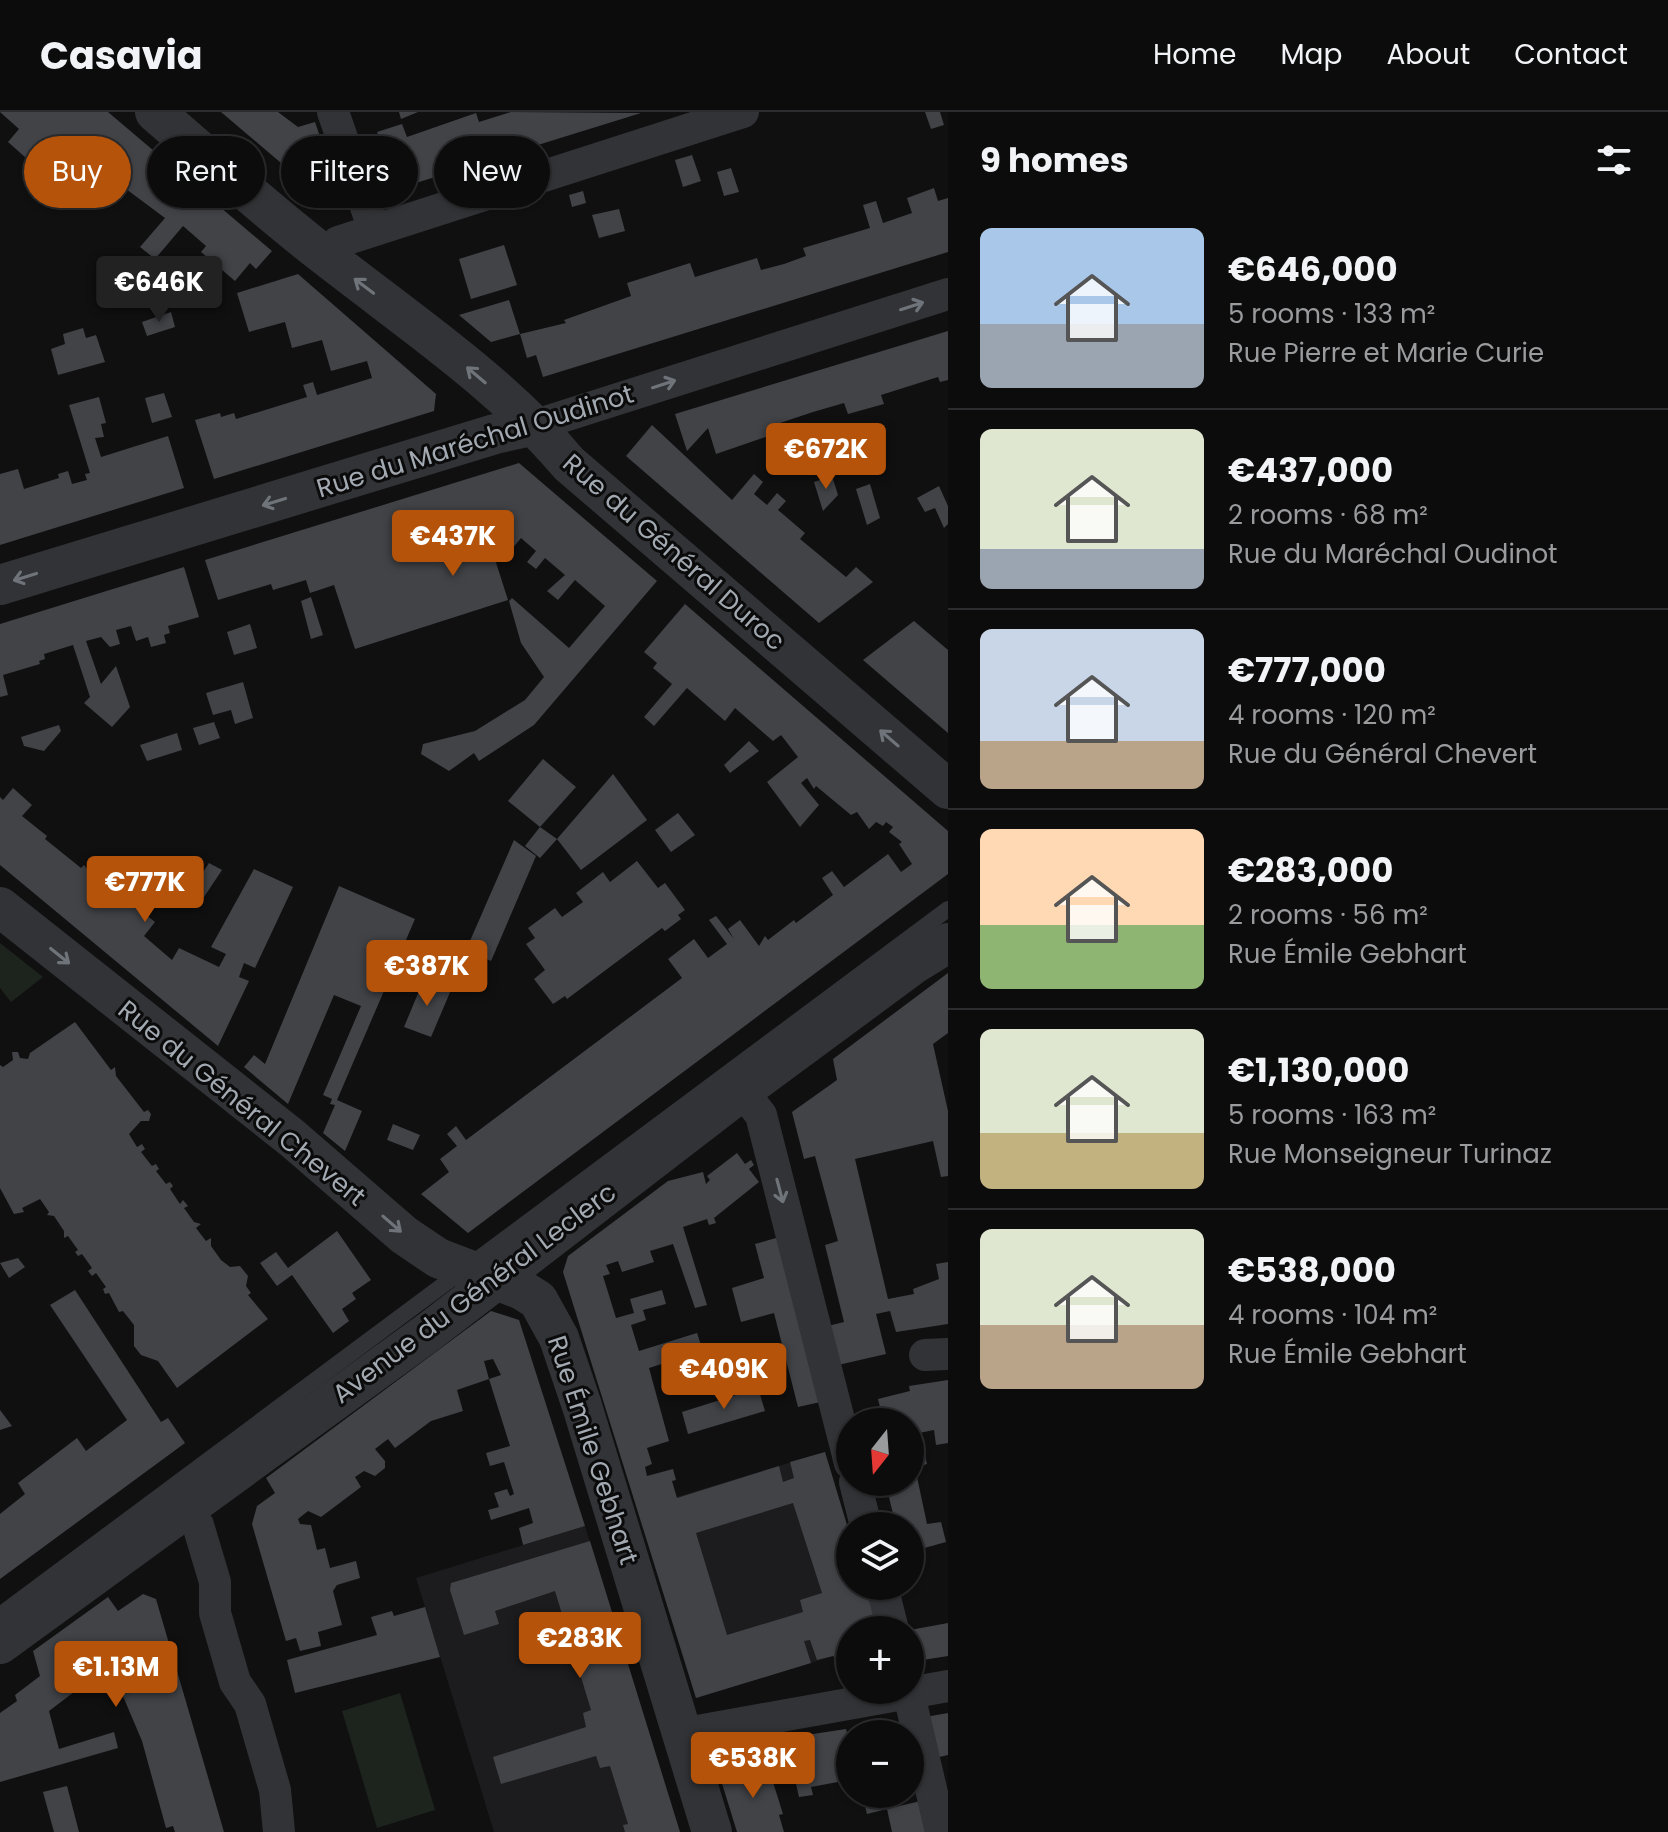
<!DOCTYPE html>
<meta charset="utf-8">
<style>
:root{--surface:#0c0c0d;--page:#151516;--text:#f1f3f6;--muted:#9a9b9d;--line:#2c2c2e;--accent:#b45309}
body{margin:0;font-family:Poppins,sans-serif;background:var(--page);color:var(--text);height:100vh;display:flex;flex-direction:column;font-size:30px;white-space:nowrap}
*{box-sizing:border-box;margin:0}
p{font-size:26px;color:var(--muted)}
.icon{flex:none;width:44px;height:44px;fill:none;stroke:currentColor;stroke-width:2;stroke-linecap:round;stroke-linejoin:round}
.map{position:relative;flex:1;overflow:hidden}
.details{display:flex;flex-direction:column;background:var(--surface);width:720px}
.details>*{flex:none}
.hud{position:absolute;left:24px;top:24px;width:760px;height:72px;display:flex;gap:16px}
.needle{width:52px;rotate:197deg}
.fabs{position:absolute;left:836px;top:1296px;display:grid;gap:16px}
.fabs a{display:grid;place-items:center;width:88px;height:88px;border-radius:50%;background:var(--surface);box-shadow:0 2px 6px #0004,0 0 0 2px var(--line);font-size:40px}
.price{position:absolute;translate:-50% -68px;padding:0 18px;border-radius:8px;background:var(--accent);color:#fff;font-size:26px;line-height:52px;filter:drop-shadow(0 2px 4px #0008)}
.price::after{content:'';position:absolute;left:50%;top:48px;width:24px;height:18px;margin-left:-12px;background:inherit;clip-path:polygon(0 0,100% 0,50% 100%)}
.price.current{background:#222;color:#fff}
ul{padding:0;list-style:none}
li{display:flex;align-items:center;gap:24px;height:200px;padding:0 32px}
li+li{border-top:2px solid var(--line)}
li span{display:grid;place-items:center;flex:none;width:224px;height:160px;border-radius:12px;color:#555}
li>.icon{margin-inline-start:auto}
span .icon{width:96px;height:96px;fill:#fffc;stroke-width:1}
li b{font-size:34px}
h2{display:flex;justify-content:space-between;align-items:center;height:96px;padding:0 32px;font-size:34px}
.tag{padding:0 28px;border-radius:36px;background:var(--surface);box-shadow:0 2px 6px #0004,0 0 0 2px var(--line);font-size:28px;line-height:72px}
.tag.current{background:var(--accent);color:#fff}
header{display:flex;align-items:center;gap:48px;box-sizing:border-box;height:112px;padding:0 40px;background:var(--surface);border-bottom:2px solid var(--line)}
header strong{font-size:38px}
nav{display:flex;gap:44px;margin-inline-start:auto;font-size:28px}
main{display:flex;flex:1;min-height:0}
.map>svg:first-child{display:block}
</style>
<header>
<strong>Casavia</strong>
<nav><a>Home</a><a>Map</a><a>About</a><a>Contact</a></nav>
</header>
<main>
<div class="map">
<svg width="948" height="1720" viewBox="0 0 948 1720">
<rect width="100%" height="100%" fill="#101011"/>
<!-- built -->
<g fill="#1c1c1e">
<path d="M825 1340 850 1423V1474H865L878 1518H850V1552L846 1555 833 1544 696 1586 637 1397Z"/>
<path d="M585 1414 680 1720H494L416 1466Z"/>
</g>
<!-- green -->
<g fill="#1d231d">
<path d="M0 831 43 865 11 890 0 876Z"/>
<path d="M400 1581 435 1698 377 1716 342 1599Z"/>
</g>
<!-- building -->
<g fill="#414347" fill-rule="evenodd">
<path d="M0 0H108L272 139 256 157 250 151 235 169 201 140 206 134 183 114 155 147 140 135 165 106 122 74 111 87 85 63 96 51 70 29 60 41 43 26 26 46 8 30 19 17Z"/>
<path d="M221 0H278L298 15 315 10 327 45 304 60 294 62Z"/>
<path d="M399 0H418L401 7Z"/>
<path d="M511 0 641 1 403 75 395 71 377 20 402 12 407 25 476 1 479 10Z"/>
<path d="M925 0H940L944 13 931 17Z"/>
<path d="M692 43 701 69 683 75 675 48Z"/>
<path d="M731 56 739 80 724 84 717 60Z"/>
<path d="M934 76 938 89 948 86V140L543 265 536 243 527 246 520 222 566 211 564 208 631 184 627 171 690 151 695 165 757 146 761 158 784 152 806 144 803 136 870 116 863 93 876 89 883 111 912 101 907 86Z"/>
<path d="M583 79 586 91 572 95 569 83Z"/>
<path d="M619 97 625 119 599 126 592 103Z"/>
<path d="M504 133 517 173 471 187 459 147Z"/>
<path d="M298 162 436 282 434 299 214 367 195 308 220 301 221 305 234 301 236 307 307 285 303 273 313 270 317 283 372 266 367 249 331 259 322 228 292 236 285 210 249 220 237 181Z"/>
<path d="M509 188 520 222 491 230 459 203Z"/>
<path d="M171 200 175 215 147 224 142 210Z"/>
<path d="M83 216 86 226 96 223 105 250 58 263 51 237 65 232 63 222Z"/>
<path d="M948 219V268L940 270 938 265 881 283 884 292 848 302 844 291 813 300 777 312 780 320 716 342 708 316 687 339 675 302Z"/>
<path d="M164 281 172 305 152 311 145 286Z"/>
<path d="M99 285 106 311 101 312 104 325 95 326 101 345 168 324 184 376 0 433V362L18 357 24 377 59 366 58 362 68 359 72 372 87 368 85 362 90 361 69 293Z"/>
<path d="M652 313 732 388 754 362 763 370 754 382 767 393 777 381 786 389 778 398 805 421 800 427 846 465 856 455 873 470 819 511 626 344Z"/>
<path d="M519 351 657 469 534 613 479 649 474 641 449 659 421 642 423 632 475 619 525 588 544 565 521 531 509 489 512 486 569 536 605 494 575 468 558 488 547 479 565 463 545 446 536 457 527 450 536 439 521 426 512 437 484 413 508 488 355 537 334 473 310 481 306 468 273 478 271 472 218 488 205 448Z"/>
<path d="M832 364 838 383 823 399 814 370Z"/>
<path d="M870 372 880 406 867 413 856 377Z"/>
<path d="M939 374 948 394V412L944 416 935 396 925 400 917 386Z"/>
<path d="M184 455 199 505 168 514 170 521 164 523 166 531 151 535 148 525 136 529 131 514 116 518 120 532 110 535 101 525 86 529 101 572 116 554 130 595 112 615 84 591 90 585 73 533 44 542 45 547 39 549 40 552 3 563 8 583 0 585V512Z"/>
<path d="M311 485 323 523 311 527 301 489Z"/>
<path d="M685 492 948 719V762L468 1121 421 1082 449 1060 440 1047 457 1034 447 1022 456 1014 466 1028 682 866 668 847 694 827 708 846 727 832 709 808 716 804 734 827 728 817 740 808 759 834 765 824 768 828 794 808 796 811 833 783 822 766 832 759 844 775 888 742 901 760 912 752 899 732 902 730 889 720 893 715 886 710 883 714 876 710 869 717 857 700 851 703 816 674 814 677 807 666 801 671 819 693 800 715 767 670 798 645 781 623 773 629 735 596 725 609 687 576 654 614 644 605 672 572 653 556 657 551 644 540Z"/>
<path d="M914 509 948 538V621L863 548Z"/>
<path d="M250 512 257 536 234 543 227 520Z"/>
<path d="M243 570 253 606 235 612 231 598 213 603 206 581Z"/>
<path d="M214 610 220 626 199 633 193 616Z"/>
<path d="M59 613 61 619 44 639 24 634 21 625Z"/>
<path d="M177 621 182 638 147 649 140 633Z"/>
<path d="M749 629 759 639 730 661 724 653Z"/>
<path d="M543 647 576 675 540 715 508 689Z"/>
<path d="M613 662 647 708 581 758 557 727 540 746 525 734 540 715 557 727Z"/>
<path d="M13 676 32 693 22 704 47 724 45 727 81 756 84 753 88 758 99 744 110 752 100 766 155 810 144 824 172 848 179 836 219 855 226 842 211 835 254 757 293 775 255 856 244 851 239 865 249 869 218 934 0 753V685L3 688Z"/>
<path d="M678 701 695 723 671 740 655 718Z"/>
<path d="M514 728 536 744 491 849 466 838Z"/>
<path d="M637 749 658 776 665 771 685 798 678 803 681 807 665 819 662 816 567 887 565 884 553 892 534 867 545 858 526 832 535 826 528 816 555 796 562 805 583 790 576 781 603 760 610 770Z"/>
<path d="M209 751 222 758 202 788 190 780Z"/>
<path d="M339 774 415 807 337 988 362 999 345 1039 323 1021 335 993 330 992 332 987 323 983 361 894 334 883 288 992 244 955 254 943 265 952Z"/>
<path d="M948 861V921L933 932 948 999V1064L941 1065 933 1029 855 1047 888 1187 914 1182 913 1177 939 1167 936 1152 948 1150V1212L896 1220 890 1199 876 1202 886 1242 838 1253 828 1214 844 1210 825 1133 838 1129 815 1044 804 1047 792 1000 837 968 833 947Z"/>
<path d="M424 867 451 878 431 925 404 915Z"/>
<path d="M75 910 111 958 115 955 116 964 144 1000 148 998 151 1002 149 1009H141L129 1022 137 1035 142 1032 145 1037 141 1040 152 1054 156 1052 159 1057 156 1059 166 1072 170 1070 173 1074 170 1077 180 1092 183 1088 188 1094 184 1096 194 1110 201 1112 196 1116 206 1129 211 1126V1134L221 1148 230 1155 240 1154 248 1164 246 1174 251 1181 248 1183 268 1207 177 1276 158 1249 141 1243 134 1234V1213L123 1199 119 1200 109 1181 105 1182 103 1177 106 1175 96 1161 92 1164 88 1159 92 1156 82 1142 78 1144 75 1140 78 1138 68 1124 64 1126V1119L54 1104 47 1103 49 1100 40 1087 22 1096 24 1100 14 1102 0 1076V953L3 955 13 948 12 940H18L20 946 28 947 30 941Z"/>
<path d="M393 1012 420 1023 413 1038 387 1028Z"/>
<path d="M737 1041 745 1052 751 1048 754 1053 749 1057 759 1070 714 1106 716 1111 709 1113 707 1107 683 1115 707 1193 695 1196 673 1132 650 1139 654 1150 622 1160 618 1149 606 1153 610 1162 603 1164 616 1206 634 1201 630 1187 662 1178 666 1192 643 1198 646 1208 631 1213 639 1239 697 1221 703 1239 649 1256 669 1329 647 1336 652 1352 645 1355 647 1364 673 1357 676 1368 672 1369 677 1386 779 1354 783 1370 794 1366 790 1350 825 1340 850 1423V1474H865L878 1518H850V1552L846 1555 833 1544 817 1548 810 1528 804 1529 811 1551 696 1586 563 1160 568 1144 668 1069 703 1060 706 1072 710 1068 707 1064ZM793 1391 822 1481 800 1488 803 1500 727 1523 696 1421Z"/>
<path d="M337 1119 371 1168 352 1181 356 1187 342 1197 349 1209 333 1221 292 1163 277 1174 260 1151 276 1140 288 1156Z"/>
<path d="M783 1124 825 1289 798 1295 774 1201 741 1210 732 1176 764 1166 755 1132Z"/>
<path d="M18 1146 25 1155 9 1166 0 1151Z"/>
<path d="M75 1178 161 1310 168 1306 185 1331 0 1467V1402L25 1382 18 1371 77 1326 86 1339 127 1308 50 1193Z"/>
<path d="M491 1199 519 1208 585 1414 523 1433 519 1416 533 1411 529 1396 491 1408 488 1398 499 1395 494 1381 507 1377 510 1384 514 1382 504 1350 490 1354 486 1341 510 1334 489 1267 501 1263 493 1247 484 1249 489 1267 457 1278 463 1299 431 1309 395 1336 388 1327 375 1337 385 1349V1356L375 1364 364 1359 355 1365 361 1375 321 1405 308 1399 298 1407 300 1412 311 1413 317 1438 325 1436 330 1456 356 1449 360 1466 337 1473 333 1479 342 1513 318 1520 321 1534 300 1539 296 1526 286 1529 252 1412 257 1394 275 1381 266 1366Z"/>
<path d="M948 1268V1331L936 1333 934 1318 919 1321 927 1352 910 1357V1310H875L874 1303 881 1299 878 1287 910 1279 909 1274Z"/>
<path d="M758 1276 765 1299 688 1322 682 1300Z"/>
<path d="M0 1298 12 1314 0 1318Z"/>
<path d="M917 1365 927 1412 941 1410 946 1430 910 1440V1414H896L886 1373 910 1370Z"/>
<path d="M590 1429 641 1594 680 1720H625L623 1713 628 1712 610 1654 600 1656 596 1644 501 1672 493 1645 586 1615 583 1601 591 1598 555 1479 495 1499 499 1512 464 1523 450 1478 451 1471Z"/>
<path d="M143 1482 156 1487 224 1720H175L173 1714 166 1716 142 1629 120 1577 123 1576 117 1556 125 1554 124 1543 117 1534 93 1552 99 1561 49 1599 59 1637 114 1620 118 1636 0 1670V1601L17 1589 15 1583 40 1564 33 1539 108 1485 118 1499Z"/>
<path d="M425 1495 440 1545 295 1581 287 1548 377 1523 371 1505 392 1499 394 1504Z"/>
<path d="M948 1511V1544L910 1550V1518Z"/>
<path d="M948 1601V1643L935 1646 925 1605Z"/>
<path d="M846 1617 850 1633V1680L846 1681 843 1669 811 1675 813 1683 799 1685 791 1650 777 1653 772 1629 787 1626 792 1650 805 1648 800 1624Z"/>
<path d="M767 1651 783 1702 779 1703 784 1720H737L720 1665Z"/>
<path d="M67 1674 79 1720H54L43 1680Z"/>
<path d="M862 1682H892L895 1695 925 1688 932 1720H892L887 1697 867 1702Z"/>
</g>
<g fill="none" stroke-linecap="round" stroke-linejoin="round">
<!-- service -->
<path stroke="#313336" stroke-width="16" d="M0 1503 948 797"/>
<!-- minor -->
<g stroke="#313336" stroke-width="32">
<path d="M333 0 374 118"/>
<path d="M326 145 338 130 743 0"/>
<path d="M536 313 948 182"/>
<path d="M742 979 761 1003 850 1351"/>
<path d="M925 1243 948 1242"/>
<path d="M855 1370 866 1414"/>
<path d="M184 1395 198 1413 215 1470V1501L235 1570 250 1592 275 1678 279 1720"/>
<path d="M882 1474 893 1518"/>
<path d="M908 1578 941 1720"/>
<path d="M681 1622 948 1574"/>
</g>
<!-- tertiary -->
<g stroke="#313336" stroke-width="40">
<path d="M155 0C212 49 268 100 328 146 411 211 501 271 569 352L948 677"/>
<path d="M0 473 495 322 536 313"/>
<path d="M0 795 292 1026 404 1123 438 1146 522 1178 538 1188 559 1226 582 1294 712 1720"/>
<path d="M0 1532 430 1219 742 979 914 852 948 831"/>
</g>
</g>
<!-- one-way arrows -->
<defs><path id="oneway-shaft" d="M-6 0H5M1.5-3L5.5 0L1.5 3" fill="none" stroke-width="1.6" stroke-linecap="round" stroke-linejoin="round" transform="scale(2)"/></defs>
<g stroke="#6f747a">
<use href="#oneway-shaft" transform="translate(364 174) rotate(-143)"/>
<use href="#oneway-shaft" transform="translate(912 194) rotate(-18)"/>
<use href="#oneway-shaft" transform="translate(476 263) rotate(-140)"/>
<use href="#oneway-shaft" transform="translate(664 272) rotate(-18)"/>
<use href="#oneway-shaft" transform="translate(274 390) rotate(163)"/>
<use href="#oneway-shaft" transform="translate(25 465) rotate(163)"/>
<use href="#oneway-shaft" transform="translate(889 626) rotate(-139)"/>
<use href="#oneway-shaft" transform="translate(60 844) rotate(39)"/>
<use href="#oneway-shaft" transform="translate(780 1079) rotate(75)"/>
<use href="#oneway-shaft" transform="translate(392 1112) rotate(41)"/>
</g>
<g text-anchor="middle" stroke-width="6" stroke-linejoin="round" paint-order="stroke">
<!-- street labels -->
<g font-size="26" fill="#a2a9b1" stroke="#0b0b0c">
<text transform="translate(475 329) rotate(-17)" y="9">Rue du Maréchal Oudinot</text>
<text transform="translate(674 440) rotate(41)" y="9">Rue du Général Duroc</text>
<text transform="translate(242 991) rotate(39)" y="9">Rue du Général Chevert</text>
<text transform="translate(474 1181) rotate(-37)" y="9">Avenue du Général Leclerc</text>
<text transform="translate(593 1338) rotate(72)" y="9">Rue Émile Gebhart</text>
</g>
</g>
</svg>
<div class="fabs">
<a><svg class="needle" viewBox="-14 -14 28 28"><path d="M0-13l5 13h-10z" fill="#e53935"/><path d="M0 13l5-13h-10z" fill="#9a9b9d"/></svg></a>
<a><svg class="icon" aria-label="layers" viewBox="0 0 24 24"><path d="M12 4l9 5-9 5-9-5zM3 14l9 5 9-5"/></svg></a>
<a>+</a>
<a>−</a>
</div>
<b class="price current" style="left:159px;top:212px">€646K</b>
<b class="price" style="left:826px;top:379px">€672K</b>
<b class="price" style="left:453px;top:466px">€437K</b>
<b class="price" style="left:145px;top:812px">€777K</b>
<b class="price" style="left:427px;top:896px">€387K</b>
<b class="price" style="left:724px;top:1299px">€409K</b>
<b class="price" style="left:580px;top:1568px">€283K</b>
<b class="price" style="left:116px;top:1597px">€1.13M</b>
<b class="price" style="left:753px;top:1688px">€538K</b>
<div class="hud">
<a class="tag current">Buy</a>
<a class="tag">Rent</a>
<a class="tag">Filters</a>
<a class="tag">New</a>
</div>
</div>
<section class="details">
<h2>9 homes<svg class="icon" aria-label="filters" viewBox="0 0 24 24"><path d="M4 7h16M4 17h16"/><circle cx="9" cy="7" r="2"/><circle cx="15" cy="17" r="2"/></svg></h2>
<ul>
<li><span style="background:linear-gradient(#a9c7e8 60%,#9aa5b1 0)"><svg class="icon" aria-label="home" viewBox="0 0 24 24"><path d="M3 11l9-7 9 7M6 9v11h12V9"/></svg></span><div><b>€646,000</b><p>5 rooms · 133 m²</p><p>Rue Pierre et Marie Curie</p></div></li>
<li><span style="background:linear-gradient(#dfe7d0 75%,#9aa5b1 0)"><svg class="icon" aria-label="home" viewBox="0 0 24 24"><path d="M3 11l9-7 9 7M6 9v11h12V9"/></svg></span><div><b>€437,000</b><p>2 rooms · 68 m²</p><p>Rue du Maréchal Oudinot</p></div></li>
<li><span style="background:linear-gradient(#c9d6e8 70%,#b9a48a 0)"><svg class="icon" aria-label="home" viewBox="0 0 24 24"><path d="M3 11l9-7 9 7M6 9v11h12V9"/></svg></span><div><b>€777,000</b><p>4 rooms · 120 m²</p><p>Rue du Général Chevert</p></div></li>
<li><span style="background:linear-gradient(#ffd9b3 60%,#8fb573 0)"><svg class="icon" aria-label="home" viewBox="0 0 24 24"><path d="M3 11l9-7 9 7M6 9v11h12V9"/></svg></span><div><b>€283,000</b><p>2 rooms · 56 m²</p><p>Rue Émile Gebhart</p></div></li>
<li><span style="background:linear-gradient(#dfe7d0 65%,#c2b280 0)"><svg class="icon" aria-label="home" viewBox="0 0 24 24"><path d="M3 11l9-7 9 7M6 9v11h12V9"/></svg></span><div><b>€1,130,000</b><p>5 rooms · 163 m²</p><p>Rue Monseigneur Turinaz</p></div></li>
<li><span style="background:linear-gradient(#dfe7d0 60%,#b9a48a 0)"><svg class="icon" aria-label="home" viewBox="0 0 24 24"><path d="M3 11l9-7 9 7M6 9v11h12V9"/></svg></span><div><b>€538,000</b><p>4 rooms · 104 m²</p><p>Rue Émile Gebhart</p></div></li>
</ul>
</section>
</main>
